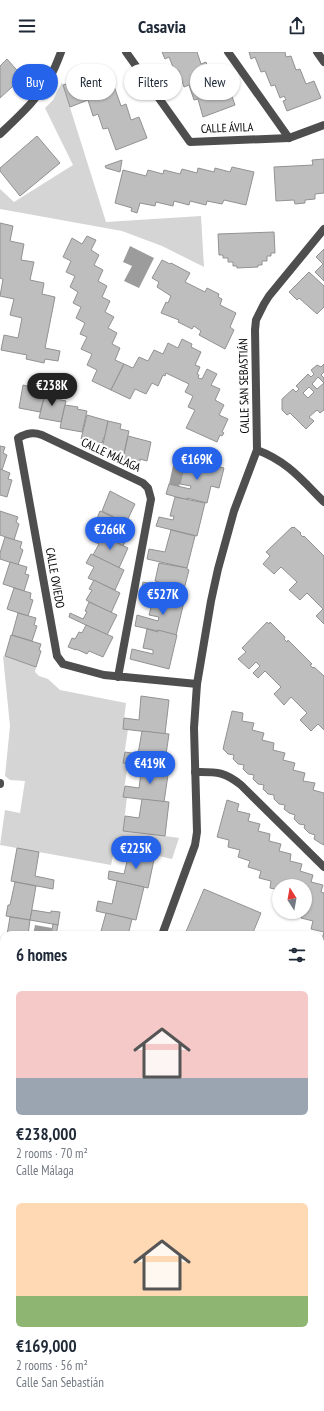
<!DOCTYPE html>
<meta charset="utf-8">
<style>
:root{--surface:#fff;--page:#f2f2f3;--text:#1f2937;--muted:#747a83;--accent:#2563eb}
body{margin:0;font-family:"PT Sans Narrow",sans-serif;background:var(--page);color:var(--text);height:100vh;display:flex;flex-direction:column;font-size:15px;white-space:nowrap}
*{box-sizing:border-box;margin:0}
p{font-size:13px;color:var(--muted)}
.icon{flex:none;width:22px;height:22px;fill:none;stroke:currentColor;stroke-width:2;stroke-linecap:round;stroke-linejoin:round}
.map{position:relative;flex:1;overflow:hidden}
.details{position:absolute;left:0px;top:879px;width:324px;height:480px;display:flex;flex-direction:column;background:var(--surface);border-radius:12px 12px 0 0;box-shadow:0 1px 3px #0004}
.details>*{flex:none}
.top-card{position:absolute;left:12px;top:12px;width:300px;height:36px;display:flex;gap:8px}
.needle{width:26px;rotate:349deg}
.buttons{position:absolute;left:272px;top:827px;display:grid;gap:8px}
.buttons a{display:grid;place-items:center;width:40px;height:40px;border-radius:50%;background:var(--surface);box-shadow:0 1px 3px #0004;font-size:20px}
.price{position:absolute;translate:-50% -34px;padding:0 9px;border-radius:14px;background:var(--accent);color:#fff;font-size:13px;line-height:26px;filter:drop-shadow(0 1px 2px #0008)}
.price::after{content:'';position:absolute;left:50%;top:24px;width:12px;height:9px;margin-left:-6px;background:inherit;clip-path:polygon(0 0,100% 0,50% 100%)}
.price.on{background:#222;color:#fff}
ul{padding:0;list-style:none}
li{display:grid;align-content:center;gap:8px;height:212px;padding:0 16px}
li span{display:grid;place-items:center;height:124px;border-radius:6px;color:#555}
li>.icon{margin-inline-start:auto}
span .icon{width:72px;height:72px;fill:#fffc;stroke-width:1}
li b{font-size:17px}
h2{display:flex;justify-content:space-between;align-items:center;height:48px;padding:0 16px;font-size:17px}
.pill{padding:0 14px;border-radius:18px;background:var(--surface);box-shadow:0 1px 3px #0004;font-size:14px;line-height:36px}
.pill.on{background:var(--accent);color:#fff}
header{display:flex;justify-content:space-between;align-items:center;height:52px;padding:0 16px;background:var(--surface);font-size:18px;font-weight:600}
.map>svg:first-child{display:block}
</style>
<header><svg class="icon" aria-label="menu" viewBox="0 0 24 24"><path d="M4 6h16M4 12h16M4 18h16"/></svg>Casavia<svg class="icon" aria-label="share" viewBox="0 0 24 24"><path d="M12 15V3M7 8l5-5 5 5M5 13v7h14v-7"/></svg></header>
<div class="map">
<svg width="324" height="1359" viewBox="0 0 324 1359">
<rect width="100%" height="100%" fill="#fff"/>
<!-- green -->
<g fill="#d5d5d5">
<path d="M62 30 106 170 201 164 204 215 162 194 122 179 0 157V137L14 150 73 113 45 56 53 48Z"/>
<path d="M3 604 36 615 35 620 39 624 48 627 60 638 126 651 123 676 128 677 123 711H128L123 744 127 745 123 778 179 786 172 807 115 794 111 813 0 793 5 758 20 761 25 729 10 728 5 724 10 674Z"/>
</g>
<!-- water -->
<g fill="#9c9c9c">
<path d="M130 194 154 206 139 236 124 229 132 214 123 210Z"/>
<path d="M174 409 185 412 179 435 169 432Z"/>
<path d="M35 873 52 876 51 883H33Z"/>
</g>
<!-- building -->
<g fill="#bebebe" stroke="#929292" fill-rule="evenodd">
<path d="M162 0H197L201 12 206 10 211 25 216 23 221 39 229 36 235 53 203 65 198 47 194 48 189 33 184 35 179 19 175 20 169 5 165 7Z"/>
<path d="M249 0H285L286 5 291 4 296 18 300 17 306 32 314 29 321 46 287 59 283 49 286 48 284 44 280 46 275 33 271 34 265 19 261 20 255 5 251 7Z"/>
<path d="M7 7 23 25 0 46V14Z"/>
<path d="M108 17 121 54 126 52 131 68 139 65 147 86 116 98 108 76 103 77 98 62 93 64 88 48 70 55 63 33Z"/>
<path d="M37 84 60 111 20 144 0 119V116Z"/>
<path d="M324 107V141L315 142V147L305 148V151L295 152 294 148 276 149 274 115 313 113 312 108Z"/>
<path d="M122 108 120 120 106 116 105 114Z"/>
<path d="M232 115 254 120 246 153 224 148 222 152 207 149 206 153 190 149 189 153 174 149 173 154 156 150 155 154 140 151 137 161 131 159 132 156 115 151 123 118 146 124 148 118 163 122 164 118 180 122 182 117 197 121 198 116 214 120 215 116 230 120Z"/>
<path d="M0 171 13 174 10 189 24 192 21 208 34 210 30 228 44 231 42 242 55 245 45 296 60 299 58 309 45 307 44 311 26 307 27 303 1 298 4 283 18 286 22 266 10 263 14 247 0 244 3 227 0 226Z"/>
<path d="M274 180 275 201H271V204H267V209H262V213H258V215L237 216V214H233V210H228V206H223V203H219L218 182Z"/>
<path d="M87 184 96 188 91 198 99 203 94 213 103 218 98 229 107 234 102 245 110 249 105 260 114 265 108 276 117 281 112 292 120 296 115 308 124 312 111 338 92 329 97 318 87 313 92 302 81 297 87 285 80 282 85 271 76 266 81 255 73 251 78 240 70 235 75 224 66 220 71 209 63 205 72 186 82 192Z"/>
<path d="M324 197V229L315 220 323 212 316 205Z"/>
<path d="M162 208 170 212 171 211 190 221 185 230 205 240 207 236 219 242 218 245 222 247 220 253 236 261 230 275 234 278 225 297 199 283 201 279 194 274 192 277 178 270 179 268 161 261 166 250 168 251 171 244 157 235 159 230 152 226Z"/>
<path d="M309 220 324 234V255L317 262 299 246 297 248 289 240Z"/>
<path d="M182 287 192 292 191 295 201 300 195 313 200 315 197 322 199 323 198 326 202 327 207 317 217 322 211 333 220 337 215 348 224 353 219 363 228 367 222 380 224 381 222 384 220 383 217 390 186 376 195 358 188 355 193 344 185 340 189 332 166 321 165 324 163 323 158 334 152 331 146 342 135 337 130 347 111 338 124 312 133 316 139 305 148 309 154 298 163 302 168 291 178 296Z"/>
<path d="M324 312V320L321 323 324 326V358L320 361 317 358 309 365 314 369 306 377 290 361 287 363 282 358V347L293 337 296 340 299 337 296 334 308 322 311 325 314 322 311 318 317 313 321 315ZM318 325 324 331 317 337 312 332ZM309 335 314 340 308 346 303 341Z"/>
<path d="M23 333 46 339 40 360 19 356Z"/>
<path d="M46 339 58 341 57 347 66 349 61 370 39 366Z"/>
<path d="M65 353 78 355 77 357 87 359 82 380 60 376Z"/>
<path d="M87 363 108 369 105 385H104L102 391 81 387Z"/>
<path d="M108 369 121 372 120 377 129 379 124 401 102 397Z"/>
<path d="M128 384 151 390 147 409 140 407V411L123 407Z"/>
<path d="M0 394 5 395 3 401 7 403 2 418 0 417Z"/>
<path d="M186 407 224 416 219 436 211 434 207 451 187 446V448L166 442 169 432 190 437 191 434 180 432Z"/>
<path d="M0 417 10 421 8 427 12 428 7 445 0 443Z"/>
<path d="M110 439 135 452 126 471 102 459Z"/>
<path d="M175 445 205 451 197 484 156 474 159 465 173 468 174 464H170Z"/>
<path d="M0 459 18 465 16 470 19 472 14 488 0 483Z"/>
<path d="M100 459 132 474 123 494 92 479Z"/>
<path d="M292 475 293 476 294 475 301 481 300 482 303 485 304 484 324 504V572L316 564 323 557 307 541 300 548 289 538 297 530 281 515 274 522 263 512 270 504 266 500Z"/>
<path d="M171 478 195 484 187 516 147 507 149 497 165 500Z"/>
<path d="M97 481 128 496 119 516 93 503 99 492 93 489Z"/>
<path d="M5 485 22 490 20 496 23 498 18 513 0 507V501Z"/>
<path d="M91 502 124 518 115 538 88 526 94 515 86 511Z"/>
<path d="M10 510 27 515 25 522 29 523 24 539 3 532Z"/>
<path d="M159 511 187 516V517L189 518 182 545 178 544 177 548 141 541 143 530 164 535 165 532 155 529Z"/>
<path d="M94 528 120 541 111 561 86 548 92 538 89 537Z"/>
<path d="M14 536 31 541 30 547 33 548 28 564 7 557Z"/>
<path d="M154 544 184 550 176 583 135 574 137 563 158 569 159 565 149 563Z"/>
<path d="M89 550 117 563 107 583 69 565 70 561 83 567 87 560 85 559Z"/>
<path d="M18 561 36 566 34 573 37 574 32 589 12 583Z"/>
<path d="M267 570 269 572 270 570 285 585 284 587 287 590 288 588 312 612 310 613 313 616 314 615 324 624V678L318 672 311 679 300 668 307 661 291 645 284 653 274 642 281 635 265 619 258 626 253 621 260 614 256 610 249 617 238 607 246 600 242 596Z"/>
<path d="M86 573 113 585 103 605 89 599 87 602 76 597V598L68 595 72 586 75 587 79 580 82 581Z"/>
<path d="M147 577 158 580V578L177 583 169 617 130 607 132 597 153 602V598L143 596Z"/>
<path d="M11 583 41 592 39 598 41 599 36 615 5 604Z"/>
<path d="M141 644 169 648 165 682 123 677 124 666 139 668Z"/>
<path d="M232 659 243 661 242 669 254 671 252 678 264 681 262 688 274 691 273 698 285 701 283 708 295 711 293 718 305 721 303 729 315 731 313 738 324 741V793L320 791 314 787 315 783 309 781 304 776 305 773 299 772 294 767 295 763 289 761 284 757 285 753 279 752 274 747V743L268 742 263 737 264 733 258 732 253 727 254 723 248 722 243 717 244 713 238 712 233 707 234 703 228 702 223 697Z"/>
<path d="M142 679 169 682 164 716 123 711 125 700 138 702Z"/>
<path d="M142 713 169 716 164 750 123 745 125 734 139 736Z"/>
<path d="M142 747 169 750 165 784 123 779 125 764 139 766Z"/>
<path d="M227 748 239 752 237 759 250 762 248 769 260 772 258 779 270 782 269 789 281 792 279 799 291 802 290 809 302 812 300 819 313 823 311 830 323 833 321 840 324 841V888L322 887 324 880 311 877 313 869 301 866 303 860H305V834H279V838L270 836 271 829 259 826 261 819 248 815 250 809 238 805 240 798 228 795 229 788 217 785Z"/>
<path d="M17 796 39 800 35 824 54 828 53 837 11 829Z"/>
<path d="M130 797 155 803 148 836 108 827 109 819 124 822Z"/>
<path d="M117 829 144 835 136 868 96 859 98 849 112 852Z"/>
<path d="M15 830 36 834 30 868 6 864 8 853H10Z"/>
<path d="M204 837 261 861 252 883H188L185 882Z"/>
<path d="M32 858 51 861V859L60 860 58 873 30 868Z"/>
<path d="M106 861 132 867 128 883H100Z"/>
<path d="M10 865 30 868 28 883H7Z"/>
<path d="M53 872 58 873 56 883H51Z"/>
<path d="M4 914V931H1Z"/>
<path d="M320 925 324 929V943L320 948Z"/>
<path d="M4 931V967L0 966V953Z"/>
<path d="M320 1055 324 1056V1116L320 1114Z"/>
<path d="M0 1083 3 1085 4 1083V1096L0 1094Z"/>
<path d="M0 1094 4 1096V1131L3 1134 0 1133Z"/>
<path d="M4 1222V1234L0 1231V1227Z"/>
<path d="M0 1265 4 1268V1296L0 1301Z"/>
<path d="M10 1355H77L73 1359H7Z"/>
<path d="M200 1355H240L236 1359H196Z"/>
</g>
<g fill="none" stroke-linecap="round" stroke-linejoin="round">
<!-- service -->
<path stroke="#4e4e4e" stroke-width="8" d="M195 720C216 720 224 719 241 733L324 815"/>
<!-- minor -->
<g stroke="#4e4e4e" stroke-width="8">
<path d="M126 0 190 90 289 86 324 73"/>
<path d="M228 0 289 86"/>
<path d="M317 0 324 10"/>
<path d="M0 82C19 64 39 46 51 23 55 16 58 8 61 0"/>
<path d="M257 398C287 409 302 428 324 450"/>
<path d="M118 625 151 447 148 436 143 431 42 383C33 380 27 381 18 386L57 604 63 612 104 623 197 632"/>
<path d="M0 732V731"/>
<path d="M162 883 195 793 197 780 194 676 197 632 211 549 218 517 234 459 257 398 255 278 256 268 264 252 269 244 324 177"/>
<path d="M0 1182 4 1176"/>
<path d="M320 1248 324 1250"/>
<path d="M139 1359 143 1355"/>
</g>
</g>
<g text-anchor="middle" stroke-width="4" stroke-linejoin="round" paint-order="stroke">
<!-- street labels -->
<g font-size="12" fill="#000" stroke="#fff">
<text transform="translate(227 76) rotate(-2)" y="4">CALLE ÁVILA</text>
<text transform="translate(244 334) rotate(-91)" y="4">CALLE SAN SEBASTIÁN</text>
<text transform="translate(111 403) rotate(25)" y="4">CALLE MÁLAGA</text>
<text transform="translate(55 526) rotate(80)" y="4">CALLE OVIEDO</text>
</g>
</g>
</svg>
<div class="buttons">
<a><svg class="needle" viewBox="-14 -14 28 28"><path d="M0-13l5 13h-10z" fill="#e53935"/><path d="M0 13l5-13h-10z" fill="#747a83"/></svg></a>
</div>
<b class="price on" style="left:52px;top:355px">€238K</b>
<b class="price" style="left:197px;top:429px">€169K</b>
<b class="price" style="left:110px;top:499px">€266K</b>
<b class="price" style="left:163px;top:564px">€527K</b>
<b class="price" style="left:150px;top:733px">€419K</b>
<b class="price" style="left:136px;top:818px">€225K</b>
<div class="top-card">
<a class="pill on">Buy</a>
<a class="pill">Rent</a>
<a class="pill">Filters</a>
<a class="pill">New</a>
</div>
<section class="details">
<h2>6 homes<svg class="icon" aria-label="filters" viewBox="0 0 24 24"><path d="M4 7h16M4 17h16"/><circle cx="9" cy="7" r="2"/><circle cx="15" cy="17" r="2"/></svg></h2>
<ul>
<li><span style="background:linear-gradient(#f6c9c9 70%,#9aa5b1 0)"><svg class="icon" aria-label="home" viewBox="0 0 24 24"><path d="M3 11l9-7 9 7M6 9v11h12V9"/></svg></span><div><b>€238,000</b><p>2 rooms · 70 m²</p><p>Calle Málaga</p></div></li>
<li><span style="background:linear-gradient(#ffd9b3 75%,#8fb573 0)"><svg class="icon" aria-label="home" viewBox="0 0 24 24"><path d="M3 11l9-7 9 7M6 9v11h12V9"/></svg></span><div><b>€169,000</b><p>2 rooms · 56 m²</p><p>Calle San Sebastián</p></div></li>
</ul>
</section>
</div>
